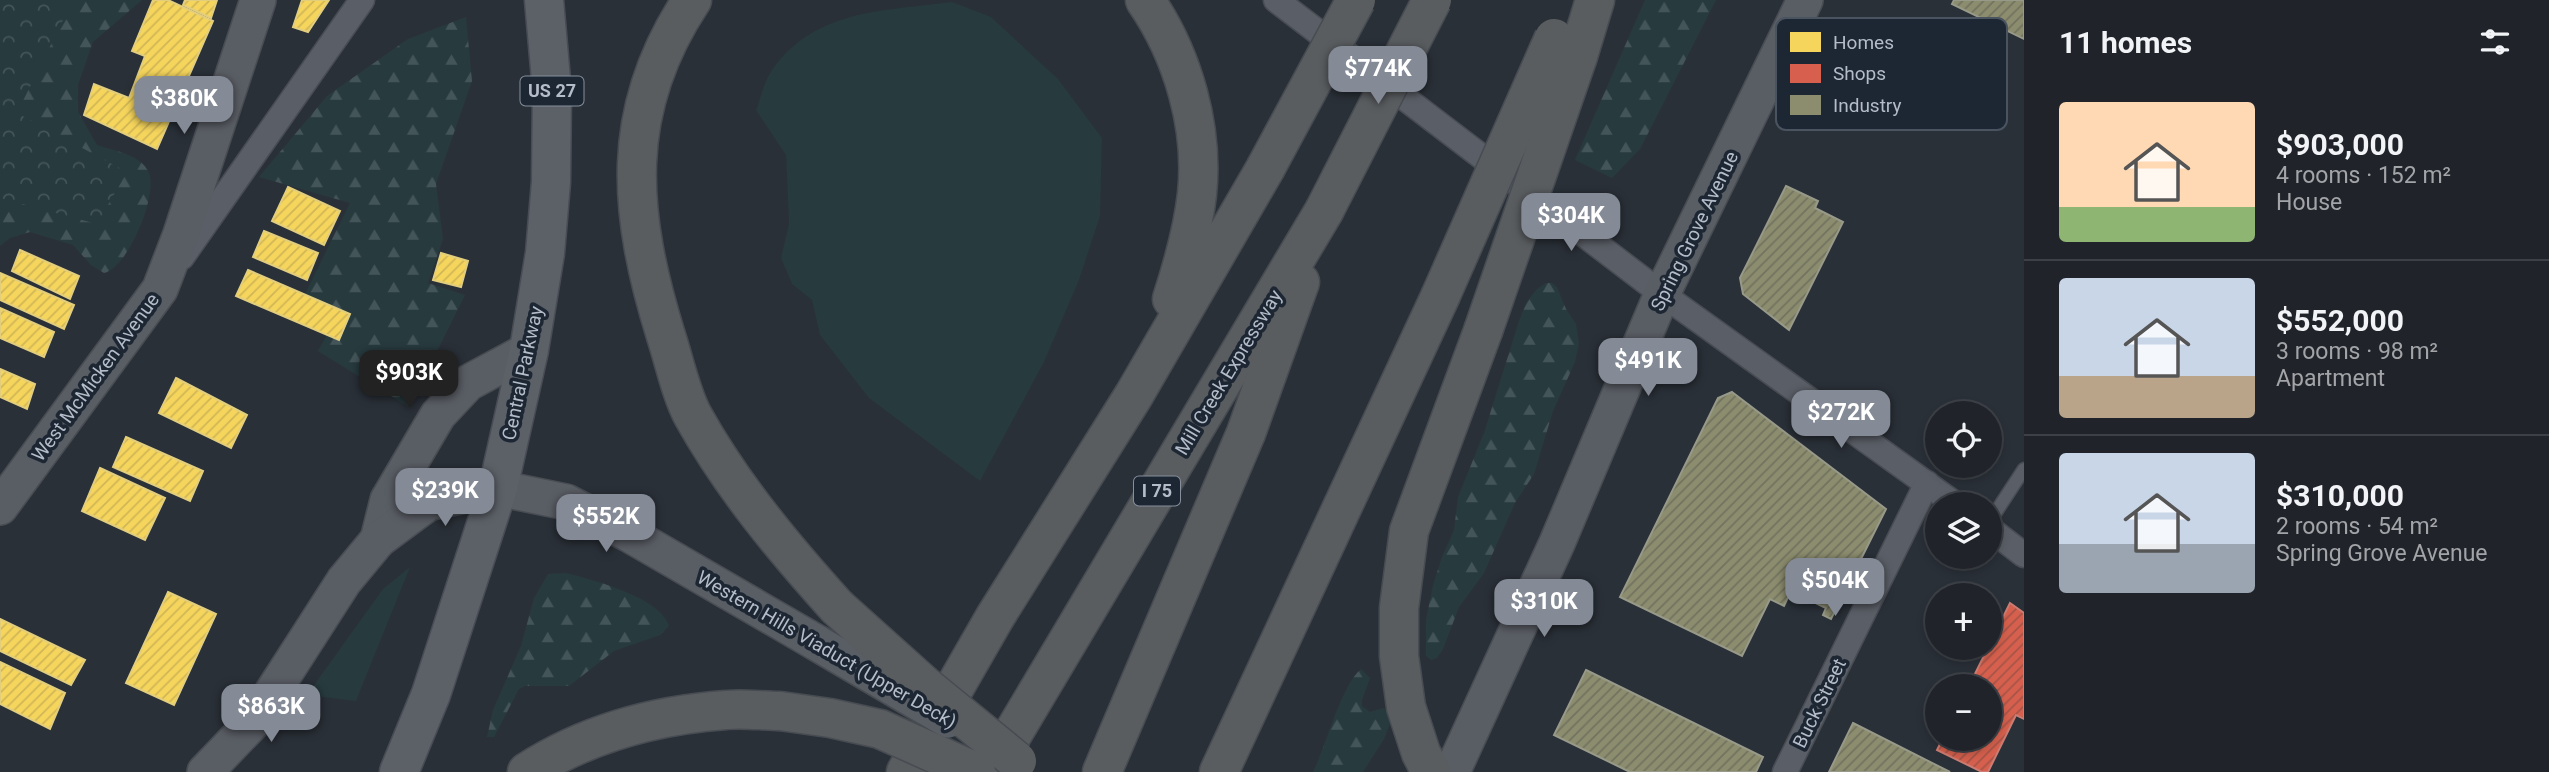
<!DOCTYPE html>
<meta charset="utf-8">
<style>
:root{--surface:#20242a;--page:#282c32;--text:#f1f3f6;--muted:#a2a4a8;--line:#3d4147;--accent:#848b96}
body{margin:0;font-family:Roboto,sans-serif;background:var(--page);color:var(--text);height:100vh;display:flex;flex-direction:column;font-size:26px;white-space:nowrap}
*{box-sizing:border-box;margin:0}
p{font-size:23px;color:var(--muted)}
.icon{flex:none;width:38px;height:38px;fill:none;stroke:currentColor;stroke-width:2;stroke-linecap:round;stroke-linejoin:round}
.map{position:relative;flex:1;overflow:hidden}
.sheet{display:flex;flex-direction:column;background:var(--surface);width:525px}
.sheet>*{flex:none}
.tools{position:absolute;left:1925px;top:401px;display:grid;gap:14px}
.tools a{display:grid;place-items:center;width:77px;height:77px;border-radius:50%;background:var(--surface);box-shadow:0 4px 10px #0003,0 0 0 2px var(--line);font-size:35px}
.price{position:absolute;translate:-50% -60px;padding:0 16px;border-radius:14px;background:var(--accent);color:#fff;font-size:23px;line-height:46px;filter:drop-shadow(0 2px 4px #0008)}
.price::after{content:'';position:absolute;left:50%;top:42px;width:21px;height:16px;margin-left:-10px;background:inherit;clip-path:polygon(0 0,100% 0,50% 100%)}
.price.selected{background:#222;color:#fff}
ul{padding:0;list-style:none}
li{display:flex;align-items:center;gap:21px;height:175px;padding:0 35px}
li+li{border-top:2px solid var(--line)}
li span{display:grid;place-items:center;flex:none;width:196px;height:140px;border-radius:7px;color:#555}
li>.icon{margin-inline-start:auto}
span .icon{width:84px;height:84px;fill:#fffc;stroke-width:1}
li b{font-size:30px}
h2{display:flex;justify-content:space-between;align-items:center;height:84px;padding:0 35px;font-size:30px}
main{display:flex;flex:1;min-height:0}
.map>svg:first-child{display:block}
</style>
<main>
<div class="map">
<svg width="2024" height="772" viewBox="0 0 2024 772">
<defs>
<pattern id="forest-firs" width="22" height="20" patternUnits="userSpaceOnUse" patternTransform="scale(1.75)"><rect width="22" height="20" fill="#273a3e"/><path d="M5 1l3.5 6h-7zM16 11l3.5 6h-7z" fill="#445559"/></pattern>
<pattern id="park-crowns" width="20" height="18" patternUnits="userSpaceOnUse" patternTransform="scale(1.75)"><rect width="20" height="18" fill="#273a3e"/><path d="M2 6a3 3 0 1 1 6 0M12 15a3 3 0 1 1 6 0" fill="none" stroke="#445559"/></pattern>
<pattern id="homes-hatch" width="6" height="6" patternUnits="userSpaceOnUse" patternTransform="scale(1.75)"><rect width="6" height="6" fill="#f6d55c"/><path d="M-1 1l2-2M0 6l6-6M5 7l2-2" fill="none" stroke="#d0b656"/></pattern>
<pattern id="shops-hatch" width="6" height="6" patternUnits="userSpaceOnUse" patternTransform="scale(1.75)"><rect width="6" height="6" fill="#d6604d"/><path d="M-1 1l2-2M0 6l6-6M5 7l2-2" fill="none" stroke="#a65448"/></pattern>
<pattern id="industry-hatch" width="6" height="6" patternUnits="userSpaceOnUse" patternTransform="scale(1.75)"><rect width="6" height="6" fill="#8c8c6e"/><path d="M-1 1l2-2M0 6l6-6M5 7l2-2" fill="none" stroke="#72735f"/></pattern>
</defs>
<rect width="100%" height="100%" fill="#2a3038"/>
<!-- grass -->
<g fill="#273a3e">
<path d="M952 2 991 17 1058 79 1102 138 1100 216 1079 280 1044 362 980 481 869 398 820 335 812 300 792 284 781 258 789 224 786 155 756 110C761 98 764 81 772 70 815 9 884 11 952 2Z"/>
<path d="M410 567 356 701 307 695 383 589Z"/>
</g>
<!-- forest -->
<g fill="url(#forest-firs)">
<path d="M0 0H142L93 42 78 85V112L97 145C114 151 141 154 149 173 158 195 128 268 104 273L91 265 73 245 30 232 10 238 0 246Z"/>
<path d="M1645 0H1716L1640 149 1612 178 1575 160Z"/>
<path d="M466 17 472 81 436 184 443 239 428 283 465 295 409 407 318 351 327 335 339 339 350 314 305 294 350 203 259 177 327 96 408 39Z"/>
<path d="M1546 283H1552L1557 287 1566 309 1576 324 1579 343 1575 362 1553 411 1534 474 1515 503 1484 573 1459 607 1443 649 1437 658 1431 660 1426 656V620L1433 585 1442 557 1454 530 1458 497 1484 433 1519 321 1526 303 1537 289Z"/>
<path d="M566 573C593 580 660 597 669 626L660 635 614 651 569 686H525L519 689 494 737H487L493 710 521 646 534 598 548 574Z"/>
<path d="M1361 669 1370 678 1362 700V706L1370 712 1384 708 1391 721 1384 739 1363 772H1313C1326 746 1341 686 1361 669Z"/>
</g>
<!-- park -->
<path fill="url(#park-crowns)" d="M0 0H73L17 113 127 172 97 224 0 198Z"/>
<!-- homes -->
<g fill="url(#homes-hatch)" stroke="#e2ce7d" stroke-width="2">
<path d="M153 0H168L213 21 157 149 84 115 94 84 129 98 145 56 132 51Z"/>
<path d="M185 0H217L211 18 183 5Z"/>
<path d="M302 0H329L308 32 293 27Z"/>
<path d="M288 187 340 211 324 245 272 221Z"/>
<path d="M264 231 318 253 307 280 253 257Z"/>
<path d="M20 250 79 276 70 299 12 271Z"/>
<path d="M441 253 468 261 461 287 433 280Z"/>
<path d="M248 270 350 314 339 340 236 296Z"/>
<path d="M0 273 74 305 64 329 0 300Z"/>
<path d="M0 308 54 332 44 357 0 338Z"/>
<path d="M0 369 35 384 27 409 0 397Z"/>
<path d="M176 378 247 415 231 448 159 413Z"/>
<path d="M126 437 203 471 190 501 113 467Z"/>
<path d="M100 468 165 498 145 540 82 511Z"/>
<path d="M168 592 216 614 174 705 126 683Z"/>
<path d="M0 619 85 660 71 685 0 651Z"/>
<path d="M0 662 65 693 50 729 0 704Z"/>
</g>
<!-- shops -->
<path fill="url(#shops-hatch)" stroke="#cc7c72" stroke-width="2" d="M2010 603 2024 613V719L2016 715 1988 772H1982L1937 750 1943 738H1990V686H1969Z"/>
<!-- industry -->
<g fill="url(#industry-hatch)" stroke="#989a89" stroke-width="2">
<path d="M1954 0H2024V39L1952 4Z"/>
<path d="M1786 186 1818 201 1815 208 1843 222 1789 330 1743 294 1740 278Z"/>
<path d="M1732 392 1886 509 1831 619 1823 615 1826 608 1791 591 1784 606 1770 599 1742 656 1620 597 1718 398Z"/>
<path d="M1586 670 1763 757 1756 772H1630L1554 735Z"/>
<path d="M1853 723 1950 772H1829Z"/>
</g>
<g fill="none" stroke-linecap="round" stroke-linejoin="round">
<!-- lane casing -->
<g stroke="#484c53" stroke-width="15">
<path id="lane" d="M1990 521 2024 469"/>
</g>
<!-- street casing -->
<g stroke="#484c53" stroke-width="27">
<g id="street">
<path d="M1276 0 1662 294 1955 504"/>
<path d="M182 257 362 0"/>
<path d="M1990 529 2024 555"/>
<path d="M1785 772 1927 483"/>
</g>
</g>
<!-- secondary casing -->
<g stroke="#484c53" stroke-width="38">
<g id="secondary">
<path d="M0 507 160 289 181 234 258 0"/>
<path d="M378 540 388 500 438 415 468 383 529 350"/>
<path d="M205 772 254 721 344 581 378 540 428 503 498 488 566 502 629 534 817 643"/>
<path d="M1452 772 1557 543 1662 294 1805 0"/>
</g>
</g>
<!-- primary casing -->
<g stroke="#484c55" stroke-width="41">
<path id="primary" d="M399 772 431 694 498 488 529 350 545 253 551 182 552 91 544 0"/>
</g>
<!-- highway casing -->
<g stroke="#474c53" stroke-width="41">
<g id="highway">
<path d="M692 0C618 111 628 213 666 336 674 360 681 394 693 416 732 486 783 547 837 607"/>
<path d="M1145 0C1183 55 1204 128 1197 194 1193 230 1183 265 1172 299"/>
<path d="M1578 56 1595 0"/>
<path d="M527 772C586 734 656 715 726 710 744 708 762 711 780 711"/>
<path d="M906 772 995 617 1134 395 1265 169"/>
<path d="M990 772 1324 211"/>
<path d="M1102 772 1246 433 1300 282"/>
<path d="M1219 772 1440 297"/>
<path d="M1431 772 1421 753 1406 707 1399 656V608L1409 531 1483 331"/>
</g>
</g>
<!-- lane -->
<use href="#lane" stroke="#5a5e66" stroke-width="12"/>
<!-- street -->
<use href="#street" stroke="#5a5e66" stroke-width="24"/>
<!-- secondary -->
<use href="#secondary" stroke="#595d64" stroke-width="35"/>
<!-- primary -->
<use href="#primary" stroke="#5c6168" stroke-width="38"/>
<!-- highway -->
<use href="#highway" stroke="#5a5d60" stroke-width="38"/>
<!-- secondary-bridge casing -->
<g stroke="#484c53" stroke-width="38" stroke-linecap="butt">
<path id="secondary-bridge" d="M817 643 948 720"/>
</g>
<!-- highway-bridge casing -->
<g stroke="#474c53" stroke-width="41" stroke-linecap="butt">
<g id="highway-bridge">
<path d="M1265 169 1356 0"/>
<path d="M1324 211 1432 0"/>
<path d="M1440 297 1554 38"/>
<path d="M1483 331 1578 56"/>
<path d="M837 607 924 685 1017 761"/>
<path d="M780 711 830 718 880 729 976 772"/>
</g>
</g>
<!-- secondary-bridge -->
<use href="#secondary-bridge" stroke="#595d64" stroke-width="35"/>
<!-- highway-bridge -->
<use href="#highway-bridge" stroke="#5a5d60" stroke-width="38"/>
</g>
<g text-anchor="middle" stroke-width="7" stroke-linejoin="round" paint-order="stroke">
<!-- shield labels -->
<g fill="#1d2633" stroke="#878f9c" stroke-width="2">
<rect x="520.5" y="76.5" width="63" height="29" rx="5"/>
<rect x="1134" y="476.5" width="46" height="29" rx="5"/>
</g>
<g font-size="18" font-weight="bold" fill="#b4bcc9">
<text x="552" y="97">US 27</text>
<text x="1157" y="497">I 75</text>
</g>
<!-- street labels -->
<g font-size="19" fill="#b4bcc9" stroke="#1d2633">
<text transform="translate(1694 231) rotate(-64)" y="7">Spring Grove Avenue</text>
<text transform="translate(1228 372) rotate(-59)" y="7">Mill Creek Expressway</text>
<text transform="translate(522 373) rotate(-78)" y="7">Central Parkway</text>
<text transform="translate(95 377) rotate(-54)" y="7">West McMicken Avenue</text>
<text transform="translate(827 649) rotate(30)" y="7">Western Hills Viaduct (Upper Deck)</text>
<text transform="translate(1819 703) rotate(-64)" y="7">Buck Street</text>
</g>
</g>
<!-- legend -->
<rect x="1776" y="18" width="231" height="112" rx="10" fill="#1d2633" stroke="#4a5360" stroke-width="2"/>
<rect x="1790" y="32" width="31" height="20" fill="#f6d55c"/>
<rect x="1790" y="64" width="31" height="19" fill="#d6604d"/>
<rect x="1790" y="95" width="31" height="20" fill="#8c8c6e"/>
<g font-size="19" fill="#b4bcc9">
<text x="1833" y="49">Homes</text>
<text x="1833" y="80">Shops</text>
<text x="1833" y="112">Industry</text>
</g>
</svg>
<div class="tools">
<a><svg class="icon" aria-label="locate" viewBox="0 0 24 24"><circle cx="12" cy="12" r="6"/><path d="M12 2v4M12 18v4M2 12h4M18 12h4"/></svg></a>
<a><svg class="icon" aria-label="layers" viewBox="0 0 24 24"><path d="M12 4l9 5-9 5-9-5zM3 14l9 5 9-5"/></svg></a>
<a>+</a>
<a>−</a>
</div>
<b class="price" style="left:1378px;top:106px">$774K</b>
<b class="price" style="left:184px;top:136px">$380K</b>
<b class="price" style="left:1571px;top:253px">$304K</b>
<b class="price" style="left:1648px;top:398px">$491K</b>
<b class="price selected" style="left:409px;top:410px">$903K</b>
<b class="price" style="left:1841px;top:450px">$272K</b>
<b class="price" style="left:445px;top:528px">$239K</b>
<b class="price" style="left:606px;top:554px">$552K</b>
<b class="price" style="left:1835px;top:618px">$504K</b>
<b class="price" style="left:1544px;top:639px">$310K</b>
<b class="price" style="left:271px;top:744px">$863K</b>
</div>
<section class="sheet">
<h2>11 homes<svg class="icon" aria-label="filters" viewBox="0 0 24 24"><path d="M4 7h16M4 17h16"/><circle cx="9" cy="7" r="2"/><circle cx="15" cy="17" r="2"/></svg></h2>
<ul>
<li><span style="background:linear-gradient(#ffd9b3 75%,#8fb573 0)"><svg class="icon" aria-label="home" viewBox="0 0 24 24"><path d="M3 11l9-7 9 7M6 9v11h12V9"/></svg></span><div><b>$903,000</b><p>4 rooms · 152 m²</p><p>House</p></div></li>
<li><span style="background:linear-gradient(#c9d6e8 70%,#b9a48a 0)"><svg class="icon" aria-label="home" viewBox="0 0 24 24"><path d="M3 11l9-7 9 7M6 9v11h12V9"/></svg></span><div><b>$552,000</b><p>3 rooms · 98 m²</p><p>Apartment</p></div></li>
<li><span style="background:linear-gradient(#c9d6e8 65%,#9aa5b1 0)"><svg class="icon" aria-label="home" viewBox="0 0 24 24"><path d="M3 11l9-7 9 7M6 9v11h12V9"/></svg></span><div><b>$310,000</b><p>2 rooms · 54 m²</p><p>Spring Grove Avenue</p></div></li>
</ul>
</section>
</main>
